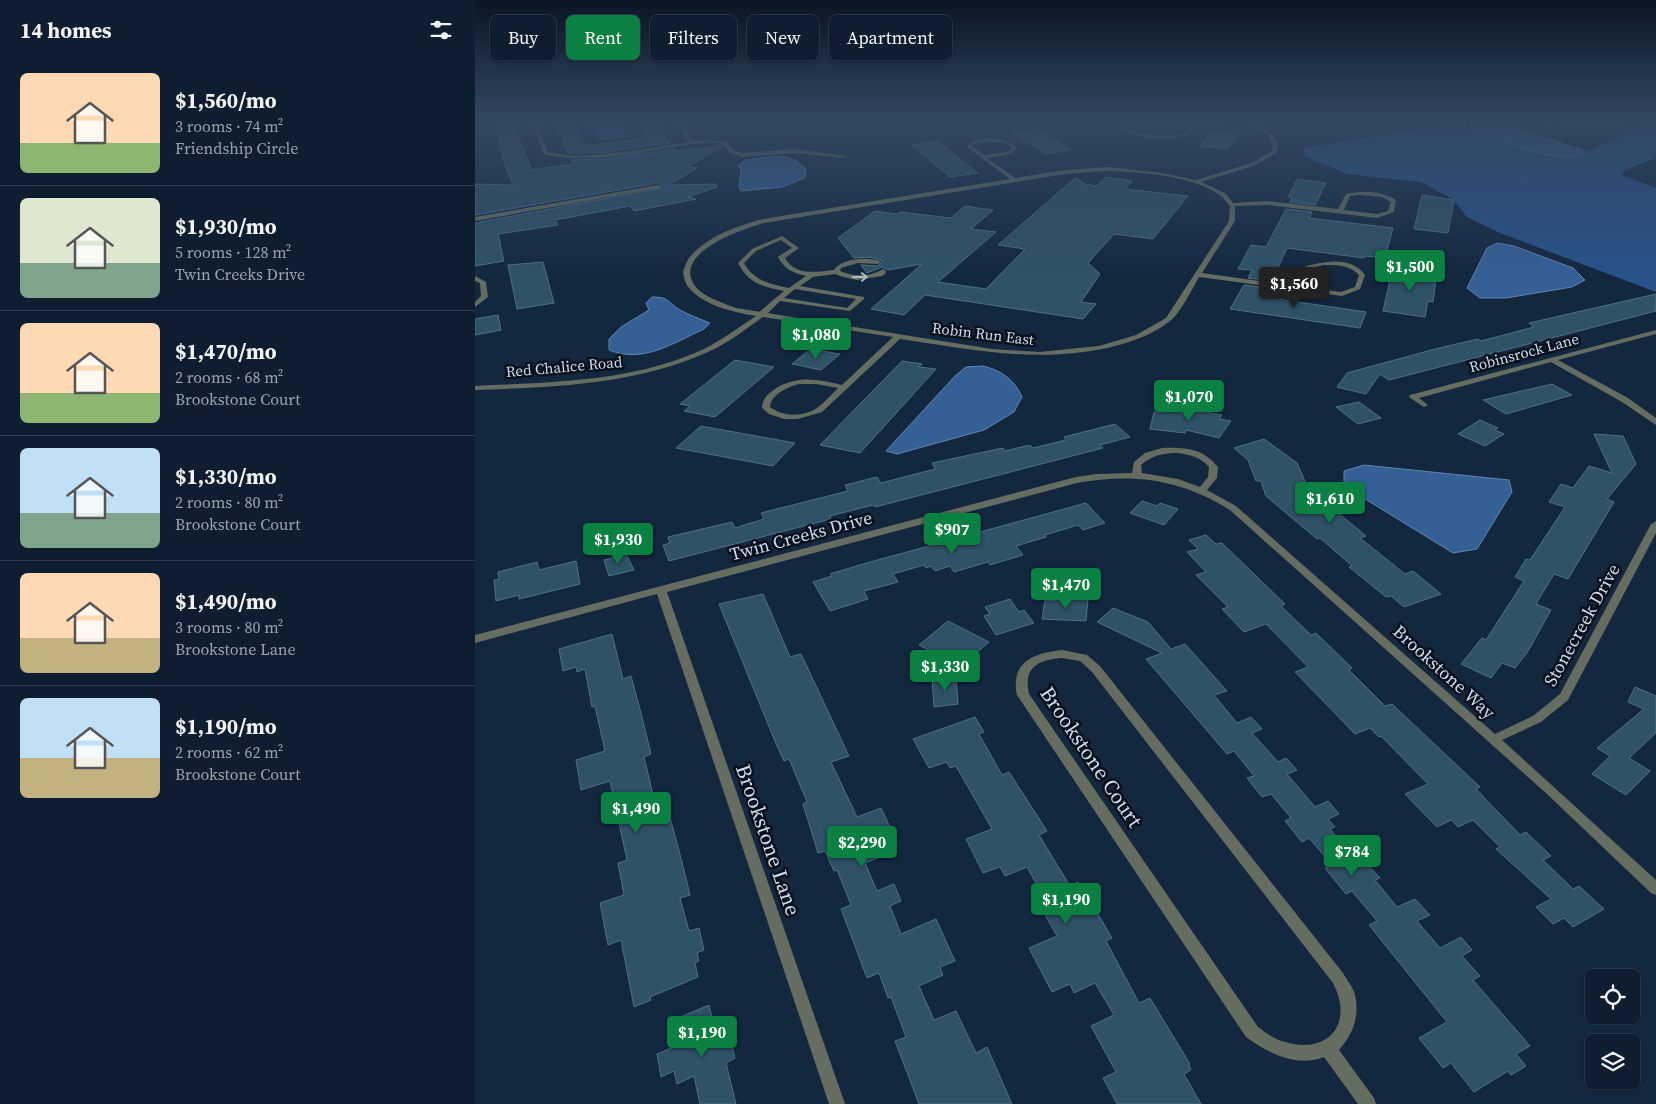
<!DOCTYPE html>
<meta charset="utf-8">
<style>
:root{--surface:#0e1d2f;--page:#1c2a3b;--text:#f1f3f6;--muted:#9ba2aa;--line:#2e3b4b;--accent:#0b8043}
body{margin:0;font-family:"Source Serif 4",serif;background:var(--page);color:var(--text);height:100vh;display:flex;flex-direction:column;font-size:19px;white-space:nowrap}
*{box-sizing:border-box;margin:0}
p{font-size:16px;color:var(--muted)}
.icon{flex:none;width:28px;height:28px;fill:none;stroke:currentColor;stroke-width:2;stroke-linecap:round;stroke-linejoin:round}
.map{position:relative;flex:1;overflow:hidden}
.details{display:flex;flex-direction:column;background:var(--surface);width:475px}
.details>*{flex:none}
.hud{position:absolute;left:15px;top:15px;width:475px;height:45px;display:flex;gap:10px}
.buttons{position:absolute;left:1110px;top:969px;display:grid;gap:10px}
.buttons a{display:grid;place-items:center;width:55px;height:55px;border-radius:8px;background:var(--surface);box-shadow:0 1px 4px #0004,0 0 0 1px var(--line);font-size:25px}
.price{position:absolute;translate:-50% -42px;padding:0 11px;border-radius:5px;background:var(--accent);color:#fff;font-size:16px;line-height:32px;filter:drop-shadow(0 1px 2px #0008)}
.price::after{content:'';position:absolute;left:50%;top:30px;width:15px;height:11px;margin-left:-8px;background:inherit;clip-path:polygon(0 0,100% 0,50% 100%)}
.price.active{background:#222;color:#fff}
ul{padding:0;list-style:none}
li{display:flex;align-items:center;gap:15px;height:125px;padding:0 20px}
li+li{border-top:1px solid var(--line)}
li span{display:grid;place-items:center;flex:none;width:140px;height:100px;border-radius:8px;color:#555}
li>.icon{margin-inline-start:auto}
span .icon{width:60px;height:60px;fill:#fffc;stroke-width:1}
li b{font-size:21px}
h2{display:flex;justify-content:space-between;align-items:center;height:60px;padding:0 20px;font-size:21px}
.chip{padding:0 18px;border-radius:8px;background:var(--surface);box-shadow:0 1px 4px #0004,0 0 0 1px var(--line);font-size:18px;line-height:45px}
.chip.active{background:var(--accent);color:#fff}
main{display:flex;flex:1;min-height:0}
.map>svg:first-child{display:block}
</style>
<main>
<section class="details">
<h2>14 homes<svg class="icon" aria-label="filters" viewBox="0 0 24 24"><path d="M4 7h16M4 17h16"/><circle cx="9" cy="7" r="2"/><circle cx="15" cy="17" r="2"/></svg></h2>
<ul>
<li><span style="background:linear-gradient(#ffd9b3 70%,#8fb573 0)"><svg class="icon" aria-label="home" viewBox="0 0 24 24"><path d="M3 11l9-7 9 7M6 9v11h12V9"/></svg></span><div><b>$1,560/mo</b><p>3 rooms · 74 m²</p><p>Friendship Circle</p></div></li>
<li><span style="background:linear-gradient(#dfe7d0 65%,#7fa58c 0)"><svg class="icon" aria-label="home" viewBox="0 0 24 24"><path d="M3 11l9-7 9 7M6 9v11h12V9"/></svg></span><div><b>$1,930/mo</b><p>5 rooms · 128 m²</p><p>Twin Creeks Drive</p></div></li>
<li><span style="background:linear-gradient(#ffd9b3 70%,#8fb573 0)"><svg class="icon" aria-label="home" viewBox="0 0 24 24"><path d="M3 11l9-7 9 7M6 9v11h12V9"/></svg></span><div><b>$1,470/mo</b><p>2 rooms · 68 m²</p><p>Brookstone Court</p></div></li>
<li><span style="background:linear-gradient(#bfe0f5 65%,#7fa58c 0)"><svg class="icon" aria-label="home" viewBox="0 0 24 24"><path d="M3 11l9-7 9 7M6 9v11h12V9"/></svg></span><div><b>$1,330/mo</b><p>2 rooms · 80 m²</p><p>Brookstone Court</p></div></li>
<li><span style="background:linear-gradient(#ffd9b3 65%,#c2b280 0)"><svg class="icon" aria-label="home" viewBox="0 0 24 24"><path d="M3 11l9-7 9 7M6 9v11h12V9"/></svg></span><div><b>$1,490/mo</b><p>3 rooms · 80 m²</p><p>Brookstone Lane</p></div></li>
<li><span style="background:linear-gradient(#bfe0f5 60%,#c2b280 0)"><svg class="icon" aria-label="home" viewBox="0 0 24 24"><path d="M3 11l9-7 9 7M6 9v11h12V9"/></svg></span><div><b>$1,190/mo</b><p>2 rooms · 62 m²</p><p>Brookstone Court</p></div></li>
</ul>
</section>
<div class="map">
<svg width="1181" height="1104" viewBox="0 0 1181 1104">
<rect width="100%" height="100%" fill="#13273f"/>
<!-- green -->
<path fill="#0e3766" d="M1064 121H1149L1152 127C1119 145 1096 133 1064 121Z"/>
<!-- forest -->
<path fill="#275389" d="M1181 121V158L1152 169 1146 175 1181 188V292L1025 233 992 217 979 200 946 182 872 174 831 157 828 148 981 124 1072 154 1102 156Z"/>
<!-- water -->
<g fill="#346096" stroke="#6285b0">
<path d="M115 121H143L150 136 140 139 124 138Z"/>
<path d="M1000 121 1026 123 1110 151C1094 169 1020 139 1000 131L995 126V123Z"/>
<path d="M304 156C317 157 322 161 331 169L330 178 307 187 266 191 264 188 266 169 263 166 270 160Z"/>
<path d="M1022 243 1039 246 1098 268 1110 280 1097 287 1031 298H1005L992 288 1012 248Z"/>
<path d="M177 297C195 297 192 302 205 310 214 315 225 319 235 323L229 329C198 343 168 364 134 350V339L146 327 174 310 171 303Z"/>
<path d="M508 366C526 370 540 380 547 397L539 412 509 430 422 454 411 451 480 376 491 367Z"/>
<path d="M889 465 1034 480 1037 492 1002 549 978 553 869 486V471Z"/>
</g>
<!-- building -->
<g fill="#2f5266" stroke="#4d7186">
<path d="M19 121H37L57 170 98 164 96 160 130 159 200 149 201 151 246 146 247 147 212 167 222 168 193 185 241 184 242 187 213 197 221 199 159 211 155 206 80 220 83 225 23 234 29 261 0 266V223L187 188 183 183 0 215V184L38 185 28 159Z"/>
<path d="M79 121H96L110 146 173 138 161 121H180L195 143 124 153H93Z"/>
<path d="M562 129 596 150 570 154 537 132Z"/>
<path d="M736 132 763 134 753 149 725 146Z"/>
<path d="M462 141 503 173 475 177 436 145Z"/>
<path d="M631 177 657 181 650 189 713 196 678 239 639 234 613 263 625 274 606 302 621 304 608 319 450 295 429 315 396 309 447 264 413 270 407 267 392 273 386 265 403 266 408 261 395 257 379 258 363 238 400 211 422 214 425 212 476 218 490 206 518 210 496 229 521 232 463 282 511 289 550 249 523 245 600 178 610 184 622 186Z"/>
<path d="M822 179 851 183 840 205 815 202 817 197H813Z"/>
<path d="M947 195 979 200 973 233 939 229Z"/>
<path d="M811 209 837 212 834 218 918 228 910 258 890 256 889 258 812 248 797 281 773 278 777 270 763 269 776 245 791 247Z"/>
<path d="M68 262 79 303 42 309 33 265Z"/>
<path d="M918 267 962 272 958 302 953 301 950 317 908 311Z"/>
<path d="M769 285 793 288 789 297 891 312 885 328 755 309Z"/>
<path d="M1181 294V311L914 380 905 374 891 394 862 387 872 373 960 349 1003 339 1006 341 1059 327 1054 323Z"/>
<path d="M23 315 26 330 0 335V319Z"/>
<path d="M341 350 365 354 346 370 317 364 333 351 339 352Z"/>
<path d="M260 360 299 367 240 417 209 411 215 406 205 404Z"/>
<path d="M427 361 447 364 444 367 461 369 385 453 345 445Z"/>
<path d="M1077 384 1097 395 1031 414 1008 400Z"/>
<path d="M884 402 906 418 883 424 861 407Z"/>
<path d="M686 406 722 410 747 415 744 419 756 421 744 438 711 430 710 433 675 429 679 412H684Z"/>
<path d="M1005 420 1023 428 1020 430 1029 434 1010 446 983 434Z"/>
<path d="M640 424 655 437 625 445 628 448 400 507 398 505 355 516 356 519 194 561 188 545 195 543 193 537 257 522 260 528 289 519 286 513 373 491 370 485 402 477 406 483 460 469 457 463 528 448 530 451 555 445 558 448 591 440 589 437Z"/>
<path d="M226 426 320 443 298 466 201 448Z"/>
<path d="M1119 434 1148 436 1161 464 1132 499 1139 502 1093 579 1079 574 1061 604 1076 610 1052 653 1040 668 1027 663 1016 678 986 664 1007 638 1011 640 1049 581 1040 577 1051 559 1055 560 1090 507 1074 502 1086 484 1098 488 1114 466 1137 473Z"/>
<path d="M789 439 822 463 833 488 891 536 885 538 930 574 938 571 966 594 929 607 916 596 911 597 874 567 877 566 845 538 842 539 791 496 786 481H781L773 460 759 448Z"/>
<path d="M667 501 682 506 685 503 703 509 689 525 655 513Z"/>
<path d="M611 503 630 523 608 530 603 525 570 535 571 537 541 546 548 555 515 565 513 562 479 572 475 566 460 571 456 566 451 568 449 565 418 574 423 582 389 591 393 599 355 611 338 582 357 576 355 574 388 564Z"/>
<path d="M731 535 741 544 747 543 810 604 806 606 836 635 841 633 877 668 874 670 910 706 917 704 1005 787 1001 789 1045 835 1051 832 1076 856 1068 860 1098 889 1104 886 1129 909 1098 927 1089 918 1078 924 1061 907 1076 899 1021 849 1025 847 998 820 983 827 976 820 962 827 930 794 953 784 906 736 904 737 895 728 880 734 820 672 833 667 791 624 769 632 747 609 753 607 721 575 731 572 712 552 723 549 714 540Z"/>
<path d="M151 554 159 570 134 576 129 560Z"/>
<path d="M101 561 105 584 44 599V595L21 601 19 580 24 579 23 572 62 562 64 570Z"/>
<path d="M288 594 315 657 326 654 374 756 356 762 382 817 406 808 422 842 409 847 412 854 390 863 402 891 419 884 426 901 415 906 426 934 461 919 480 961 465 967 468 975 444 986 459 1020 481 1011 501 1053 512 1047 537 1104H444L420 1041 431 1037 416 997 413 998 404 973 392 978 366 909 376 905 362 870 359 871 350 851 343 853 328 804 332 802 314 759 309 761 299 739 244 604Z"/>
<path d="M590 598 613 600 611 621 567 619 570 600 585 601Z"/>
<path d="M535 599 544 612 549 610 559 623 521 635 509 616 515 614 510 607Z"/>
<path d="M638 608 673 622 696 649 710 644 752 691 739 695 762 723 776 717 787 729 777 733 803 762 811 758 822 770 812 774 840 807 853 801 864 814 853 819 860 827 855 829 877 855 894 847 906 861 895 867 905 878 900 880 922 907 940 899 955 915 942 921 965 948 986 937 997 950 987 956 1005 976 998 980 1055 1046 1041 1054 1051 1066 1036 1075 1033 1071 999 1092 976 1063 968 1068 944 1038 972 1022 894 925 902 921 877 891 871 894 850 868 857 865 834 838 827 842 810 821 816 818 796 794 787 797 772 778 779 776 759 751 752 754 671 659 687 653 622 622Z"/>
<path d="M473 621 514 642 499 655 495 653 481 665 444 645Z"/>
<path d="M137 634 148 679 156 676 166 713 176 754 169 757 179 799 189 795 208 866 215 895 205 898 214 931 224 928 229 950 222 953 224 961 220 963 223 977 175 997 176 1000 159 1007 146 940 133 945 125 903 149 895 143 863 152 860 135 781 106 790 101 760 130 751 120 706 117 707 110 669 102 672 101 667 88 671 84 649Z"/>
<path d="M481 676 483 704 459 707 457 679Z"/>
<path d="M1160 687 1181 696V733L1154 758 1175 771 1151 795 1117 774 1135 756 1122 748 1169 709 1153 702Z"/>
<path d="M500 717 509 732 504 734 527 775 534 772 572 831 564 835 584 868 595 886 603 882 620 909 637 938 631 941 664 1003 675 998 715 1064 714 1065 716 1070 709 1074 726 1104H642L628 1078 641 1072 616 1026 639 1015 620 983 599 993 595 984 577 992 554 948 582 936 564 904 571 901 552 867 530 876 525 867 508 873 491 839 517 829 481 766 475 768 472 762 454 768 438 739Z"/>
<path d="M234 1005 240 1030 252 1025 260 1058 251 1063 261 1104H225L219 1076 202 1084 199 1071 186 1077 182 1054 201 1046 199 1036 207 1033 203 1018Z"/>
</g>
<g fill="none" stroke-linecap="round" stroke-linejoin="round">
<!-- service -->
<path fill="#646d60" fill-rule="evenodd" d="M307 236 324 248 310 258C320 276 341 272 359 270 366 258 395 256 406 262L403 264 383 263 366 268 365 271C379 277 396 277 408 269L411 271 410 274 407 276 382 280 368 277 360 274 338 277 325 286 389 297V299L375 311 305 301 289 317H283V313L309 291C288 287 273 283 263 263L277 249ZM306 240 317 248 304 256 303 257C309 269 318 273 331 276L314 288C295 284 279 281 269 263L281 251ZM320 289 381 299 372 308 309 298Z"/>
<!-- minor -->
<g fill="#646d60" fill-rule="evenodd">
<path d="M56 121H61L73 152C111 162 174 147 214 142L199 121H204L219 141 235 140 251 142 259 151 268 153 319 149 372 156 369 158 319 153 268 157 255 153 247 144 235 142C185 147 117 167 69 154Z"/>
<path d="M662 121 711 126 737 121H751L716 128 719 130C706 143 661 140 648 129L654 123ZM666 123 710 128 714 130C699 142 674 134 657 132L653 129 658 125Z"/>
<path d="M770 121C785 121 796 132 804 144L801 153 781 165 726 182 750 193 758 203 792 201 863 209 871 194C889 190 905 191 921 200L919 212 902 218 792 205 760 206V221L727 273 820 286 831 266C850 261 877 256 890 275L885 289 867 296 724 277C718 288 704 315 695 321 680 333 662 340 644 345 570 365 499 350 425 339L347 412 323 419H309L294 414 287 408C287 399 293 394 300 389 321 375 344 379 367 385L418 337 288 317C271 329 253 343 233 352 160 385 79 387 0 390V386C77 382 158 382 229 349 247 340 264 327 281 316 258 312 229 306 213 287 210 283 209 277 208 272 210 267 211 262 214 258 232 236 262 226 288 219L535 179 492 147V145C507 135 528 137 542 147V149L536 154 512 158 540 178 590 170 632 167 687 173 721 180 777 163 797 151 798 144 792 134ZM516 141 531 143 537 148 532 152 509 155 497 146 501 143ZM632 171C666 172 716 175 745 195 749 198 752 203 755 206L754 221 691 318 661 335 624 346 564 352 517 349 261 308C248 303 225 296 218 283 201 251 268 229 289 223L590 174ZM885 195 907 197 916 202 913 211 902 214 869 210 875 196ZM849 265C862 265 875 265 884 275L880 287 866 292 826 287 836 268ZM324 384H341L363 388C356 395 349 403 342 408 328 417 308 417 295 407 296 394 313 387 324 384Z"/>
<path d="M183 185 185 186V188L0 221V217Z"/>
<path d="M0 276 11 282 13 297 0 307V302L6 296 5 283 0 281Z"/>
<path d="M1181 330V334L1083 360 1153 398 1181 418V425L1147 402 1076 362 944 398 953 405 949 407 934 397 935 395Z"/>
<path d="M687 448C709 447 728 448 743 467L742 478 732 490 761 506 1020 734 1058 716 1085 694 1176 524 1181 521V533L1093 700 1066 722 1027 740 1181 880V895L1176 893 1073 795 755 510C705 479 659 473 602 483L192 592 370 1104H354L182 594 0 643V635L601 477 621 474 657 473 659 462 670 453ZM703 453C716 455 725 457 734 467L733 477 725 487 703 479 667 473 666 465C678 455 688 453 703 453Z"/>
<path d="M587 650 612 655 625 666 868 973C872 980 878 987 880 995 885 1016 878 1034 864 1050L899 1098 901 1104H883L849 1057C822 1068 793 1053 771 1037L542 695C535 662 559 653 587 650ZM587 658 605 661 617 672 858 983C879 1023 854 1055 810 1042 799 1039 791 1033 783 1027L554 694C548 667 563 660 587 658Z"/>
</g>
</g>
<!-- one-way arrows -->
<defs><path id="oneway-shaft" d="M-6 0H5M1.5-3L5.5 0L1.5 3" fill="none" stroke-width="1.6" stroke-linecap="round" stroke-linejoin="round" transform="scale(1.25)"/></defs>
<use stroke="#afbbc2" href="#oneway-shaft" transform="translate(385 277) rotate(-2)"/>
<!-- sky -->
<linearGradient id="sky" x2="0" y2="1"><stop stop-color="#0a1523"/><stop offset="0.44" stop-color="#334763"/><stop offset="1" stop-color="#334763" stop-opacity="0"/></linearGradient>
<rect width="1181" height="276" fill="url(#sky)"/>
<g text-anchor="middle" stroke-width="5" stroke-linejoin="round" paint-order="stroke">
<!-- far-street labels -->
<g font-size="15" fill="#cfdcec" stroke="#07101b">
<text transform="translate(508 334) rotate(7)" y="5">Robin Run East</text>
<text transform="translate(1049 353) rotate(-15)" y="5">Robinsrock Lane</text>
<text transform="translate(89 367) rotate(-5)" y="5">Red Chalice Road</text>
</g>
<!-- street labels -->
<g font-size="18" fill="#cfdcec" stroke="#07101b">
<text transform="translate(326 536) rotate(-15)" y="6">Twin Creeks Drive</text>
<text transform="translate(1107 625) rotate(-61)" y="6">Stonecreek Drive</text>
<text transform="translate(969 672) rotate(42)" y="6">Brookstone Way</text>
</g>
<!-- near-street labels -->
<g font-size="21" fill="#cfdcec" stroke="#07101b">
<text transform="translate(616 757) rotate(56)" y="7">Brookstone Court</text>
<text transform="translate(293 840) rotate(71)" y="7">Brookstone Lane</text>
</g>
</g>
</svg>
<div class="buttons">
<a><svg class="icon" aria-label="locate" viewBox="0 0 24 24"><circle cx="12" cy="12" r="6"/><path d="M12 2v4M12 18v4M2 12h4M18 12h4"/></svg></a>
<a><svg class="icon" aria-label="layers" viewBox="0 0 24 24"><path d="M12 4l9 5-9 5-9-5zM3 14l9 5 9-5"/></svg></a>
</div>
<b class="price" style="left:935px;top:292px">$1,500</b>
<b class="price active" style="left:819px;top:309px">$1,560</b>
<b class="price" style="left:341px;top:360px">$1,080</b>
<b class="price" style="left:714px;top:422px">$1,070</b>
<b class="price" style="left:855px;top:524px">$1,610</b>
<b class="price" style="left:477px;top:555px">$907</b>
<b class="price" style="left:143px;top:565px">$1,930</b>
<b class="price" style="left:591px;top:610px">$1,470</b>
<b class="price" style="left:470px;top:692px">$1,330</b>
<b class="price" style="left:161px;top:834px">$1,490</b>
<b class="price" style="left:387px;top:868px">$2,290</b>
<b class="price" style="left:877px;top:877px">$784</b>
<b class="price" style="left:591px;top:925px">$1,190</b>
<b class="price" style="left:227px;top:1058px">$1,190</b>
<div class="hud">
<a class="chip">Buy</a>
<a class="chip active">Rent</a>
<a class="chip">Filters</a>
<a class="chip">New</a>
<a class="chip">Apartment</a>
</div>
</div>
</main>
